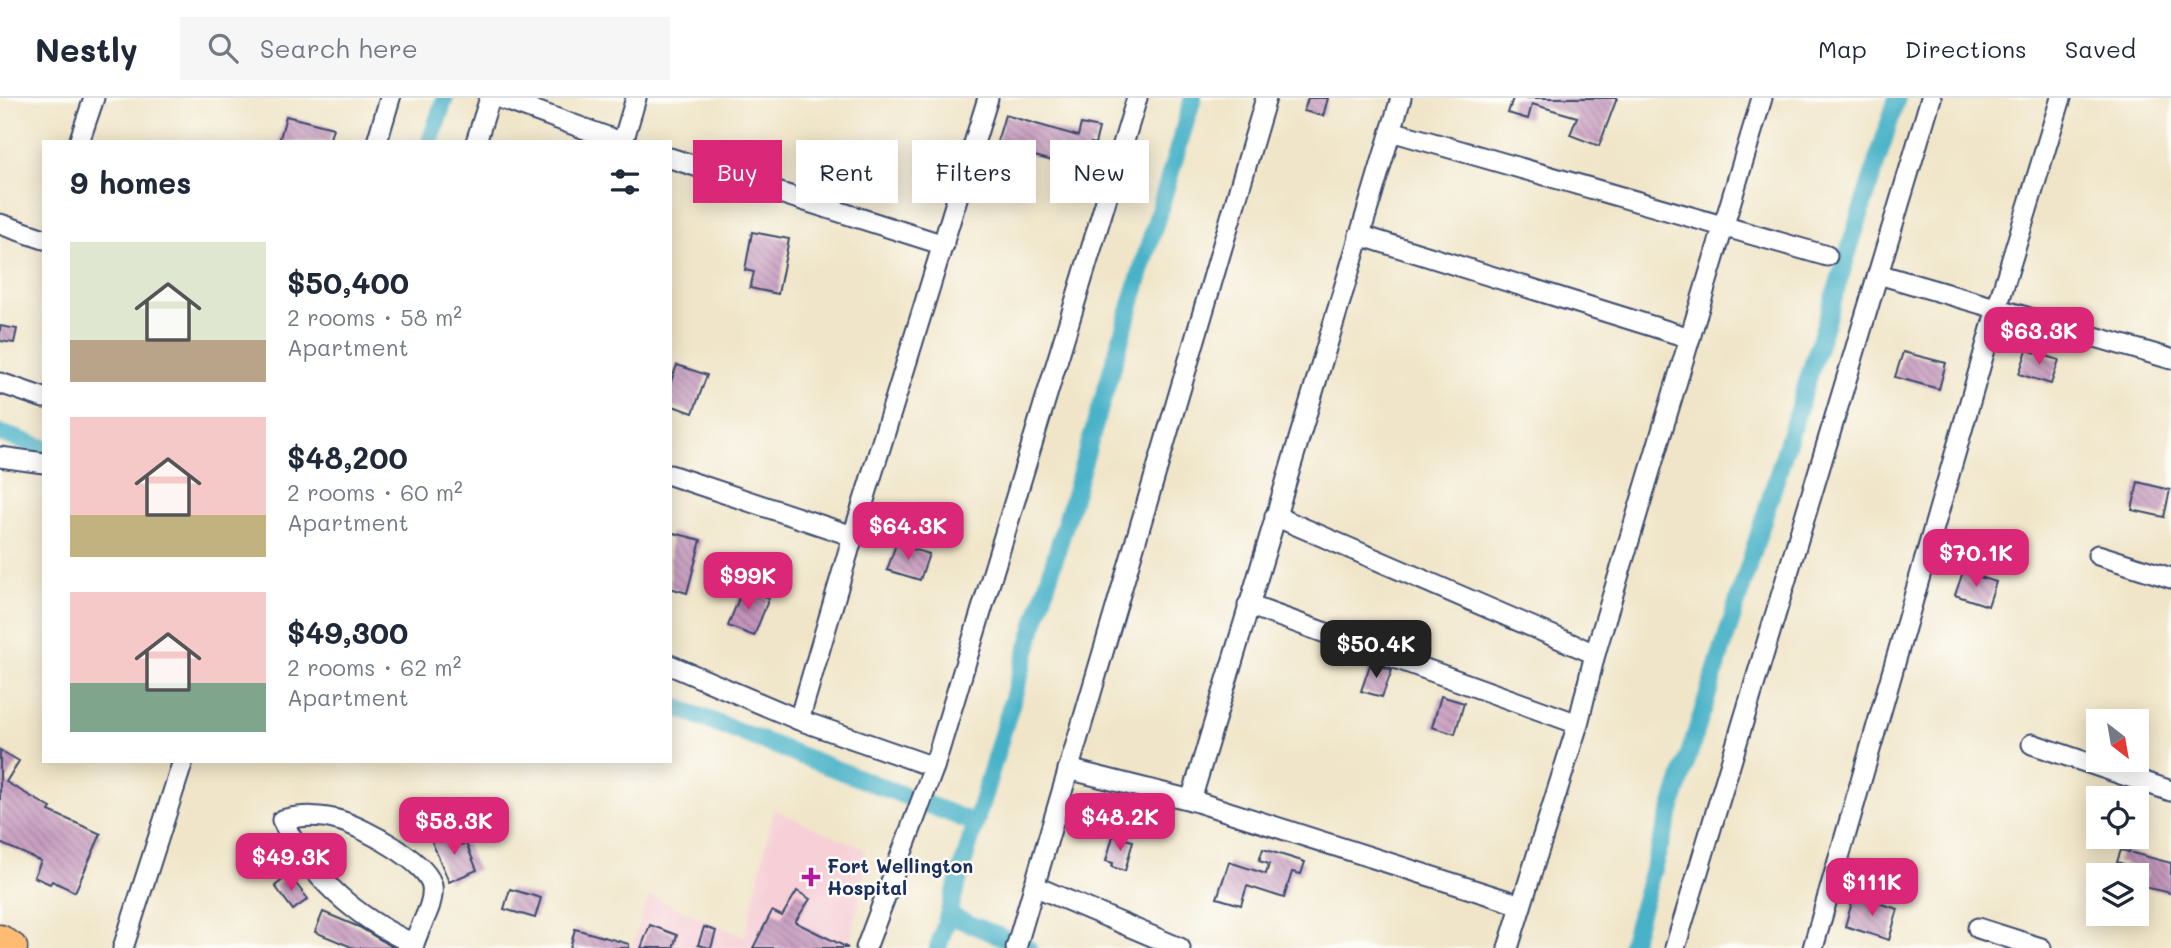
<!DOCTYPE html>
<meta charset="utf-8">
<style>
:root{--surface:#fff;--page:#f6f6f7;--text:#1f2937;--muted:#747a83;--line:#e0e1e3;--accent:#db2777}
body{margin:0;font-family:Mali,sans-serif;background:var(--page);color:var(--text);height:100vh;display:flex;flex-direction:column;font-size:26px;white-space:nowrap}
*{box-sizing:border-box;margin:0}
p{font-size:23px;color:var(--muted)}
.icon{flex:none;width:38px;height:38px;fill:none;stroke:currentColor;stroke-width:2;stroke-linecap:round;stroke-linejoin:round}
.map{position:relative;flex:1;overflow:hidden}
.panel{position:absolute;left:42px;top:42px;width:630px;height:623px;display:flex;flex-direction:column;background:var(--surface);border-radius:0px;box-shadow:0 4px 18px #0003}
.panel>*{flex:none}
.banner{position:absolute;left:693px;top:42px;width:665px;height:63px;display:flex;gap:14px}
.needle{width:46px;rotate:149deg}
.controls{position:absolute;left:2086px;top:611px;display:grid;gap:14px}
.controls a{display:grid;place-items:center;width:63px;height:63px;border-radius:0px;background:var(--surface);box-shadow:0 4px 18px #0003;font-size:35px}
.price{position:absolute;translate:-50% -60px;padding:0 16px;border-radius:14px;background:var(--accent);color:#fff;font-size:23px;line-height:46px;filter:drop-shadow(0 2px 4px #0008)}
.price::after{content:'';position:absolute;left:50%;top:42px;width:21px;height:16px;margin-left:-10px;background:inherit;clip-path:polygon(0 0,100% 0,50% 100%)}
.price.current{background:#222;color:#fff}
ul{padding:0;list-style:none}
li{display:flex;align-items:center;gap:21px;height:175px;padding:0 28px}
li span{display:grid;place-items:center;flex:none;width:196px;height:140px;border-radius:0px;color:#555}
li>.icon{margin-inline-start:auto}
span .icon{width:84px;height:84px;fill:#fffc;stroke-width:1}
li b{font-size:30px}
h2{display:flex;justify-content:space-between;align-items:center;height:84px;padding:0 28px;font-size:30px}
.tag{padding:0 24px;border-radius:0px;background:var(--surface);box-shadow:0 4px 18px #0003;font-size:24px;line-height:63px}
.tag.current{background:var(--accent);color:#fff}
header{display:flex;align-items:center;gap:42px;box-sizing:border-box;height:98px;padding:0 35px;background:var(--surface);border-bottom:2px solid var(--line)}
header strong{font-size:33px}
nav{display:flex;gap:38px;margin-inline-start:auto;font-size:24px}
.search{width:490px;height:63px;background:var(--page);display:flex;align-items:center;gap:18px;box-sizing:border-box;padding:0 24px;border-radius:0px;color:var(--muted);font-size:26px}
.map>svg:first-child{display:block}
</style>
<header>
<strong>Nestly</strong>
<div class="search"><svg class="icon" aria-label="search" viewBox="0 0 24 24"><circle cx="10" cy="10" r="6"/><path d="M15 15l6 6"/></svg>Search here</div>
<nav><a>Map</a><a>Directions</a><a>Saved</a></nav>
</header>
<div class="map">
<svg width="2171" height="850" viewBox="0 0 2171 850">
<defs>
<pattern id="building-back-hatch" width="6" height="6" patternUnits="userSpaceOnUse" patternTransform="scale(1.75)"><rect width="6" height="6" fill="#c496bb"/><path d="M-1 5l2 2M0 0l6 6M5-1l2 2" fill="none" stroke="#9e7b9b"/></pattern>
</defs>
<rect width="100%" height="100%" fill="#fdfcf7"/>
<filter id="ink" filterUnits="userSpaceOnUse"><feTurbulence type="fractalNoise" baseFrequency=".0143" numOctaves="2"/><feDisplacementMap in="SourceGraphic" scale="14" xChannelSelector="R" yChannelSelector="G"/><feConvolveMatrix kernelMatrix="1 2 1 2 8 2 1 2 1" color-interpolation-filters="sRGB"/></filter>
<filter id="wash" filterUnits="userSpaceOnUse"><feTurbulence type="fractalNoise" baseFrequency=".00686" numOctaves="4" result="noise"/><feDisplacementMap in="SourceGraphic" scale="28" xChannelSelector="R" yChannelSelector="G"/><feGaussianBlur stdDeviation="1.57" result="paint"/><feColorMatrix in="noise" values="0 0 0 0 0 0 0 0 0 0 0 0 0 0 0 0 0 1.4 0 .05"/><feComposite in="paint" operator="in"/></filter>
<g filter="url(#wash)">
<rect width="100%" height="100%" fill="#f0e5c8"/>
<!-- built -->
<path fill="#f6cfd7" d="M774 712 864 751 866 766 849 850H631L649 798 745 839Z"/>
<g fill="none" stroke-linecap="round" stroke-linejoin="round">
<!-- canal -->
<g stroke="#49b2c8" stroke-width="18">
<path d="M430 44 445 0"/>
<path d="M0 335 44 350"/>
<path d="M670 607 975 725"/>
<path d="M948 817 1028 850"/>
<path d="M938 850 1193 0"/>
<path d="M1630 850 1658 754 1897 0"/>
</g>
</g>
<g id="blocks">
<!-- building -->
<g fill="url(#building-back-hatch)">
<path d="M1308 0H1328L1323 18 1304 13Z"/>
<path d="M1513 0H1617L1599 48 1570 37 1577 19 1532 6 1528 21 1508 15Z"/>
<path d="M1005 17 1078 38 1081 26 1099 30 1095 46 1091 45 1084 72 996 47Z"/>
<path d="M286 18 333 30 329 44H279Z"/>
<path d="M752 134 789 141 778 196 750 190 754 174 745 172Z"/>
<path d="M0 228 17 231 14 245 0 243Z"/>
<path d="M2027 252 2059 262 2051 286 2019 276Z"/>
<path d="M1903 254 1946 265 1939 291 1895 279Z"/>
<path d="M677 267 707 277 693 315 670 307V286Z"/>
<path d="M2138 384 2170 392 2164 419 2132 412Z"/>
<path d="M670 434 701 442 687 495 670 490Z"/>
<path d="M896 446 929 456 920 482 887 472Z"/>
<path d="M1963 474 1996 484 1988 508 1955 497Z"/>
<path d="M743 490 769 500 754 538 728 528Z"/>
<path d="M1371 564 1392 572 1382 599 1361 593Z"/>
<path d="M1441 598 1464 605 1455 636 1432 629Z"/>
<path d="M0 652 19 663 6 684 51 710 49 713 101 736 75 794 52 783 50 786 34 779 41 763 0 745Z"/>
<path d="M455 735 460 747 466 745 477 772 449 784 432 744Z"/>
<path d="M1113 738 1133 743 1125 773 1112 769 1113 765 1106 763Z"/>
<path d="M1263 751 1305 764 1301 776 1292 774 1284 800 1247 788 1241 807 1217 800 1229 764 1266 776 1269 766 1259 763Z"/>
<path d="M2121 752 2171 765V795L2143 789 2146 773 2117 764Z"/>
<path d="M289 777 308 801 293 812 275 788Z"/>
<path d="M510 791 541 800 535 820 504 811Z"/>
<path d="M797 793 810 801 795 824 848 850H753L772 813 782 818Z"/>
<path d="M1854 798 1898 811 1889 842 1845 828Z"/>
<path d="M323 814 359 829 394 850H354L315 834Z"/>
<path d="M650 827 677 837 673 850H641Z"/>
<path d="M704 829 716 833 711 850 698 847Z"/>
<path d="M575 831 629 846V850H570Z"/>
</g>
</g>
</g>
<g filter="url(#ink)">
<use href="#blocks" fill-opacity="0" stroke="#3b4a6e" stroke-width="2"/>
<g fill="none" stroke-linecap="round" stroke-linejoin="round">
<!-- street casing -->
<g stroke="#3b4a6e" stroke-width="23">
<g id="street">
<path d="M500 0 621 44"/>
<path d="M1391 33 1401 0"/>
<path d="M79 44 94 0"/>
<path d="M377 44 390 0"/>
<path d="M476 44 490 0"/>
<path d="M623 44 636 0"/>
<path d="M670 60 944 147"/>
<path d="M0 126 44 141"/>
<path d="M1359 137 1690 240"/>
<path d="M1878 176 2171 261"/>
<path d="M0 285 44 300"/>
<path d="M0 359 44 365"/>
<path d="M670 377 853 438"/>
<path d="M1275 418 1595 556"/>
<path d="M2098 457 2171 480"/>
<path d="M1248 507 1578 626"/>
<path d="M670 567 799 622 934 669"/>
<path d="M799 622 853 438 988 0"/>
<path d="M2032 646 2171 693"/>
<path d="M1068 671 1191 702 1391 33 1827 158"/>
<path d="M1191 702 1521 807"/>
<path d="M1034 788 1180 850"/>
<path d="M1978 830 2041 850"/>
<path d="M123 850 183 663"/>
<path d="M413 850C417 830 435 809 432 788 428 764 364 730 341 723 323 717 301 717 282 722 310 779 356 820 414 846"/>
<path d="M866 850 934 669 1137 0"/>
<path d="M1016 850 1266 0"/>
<path d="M1508 850 1578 626 1595 556 1762 0"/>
<path d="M1675 850 1931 0"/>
<path d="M1813 850 1997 210 2061 0"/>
</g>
</g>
<!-- primary casing -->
<g stroke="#3b4a6e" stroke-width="33">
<path id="primary" d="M0 842 12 850"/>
</g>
<!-- street -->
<use href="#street" stroke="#fff" stroke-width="19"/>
<!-- primary -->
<use href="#primary" stroke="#ffbb71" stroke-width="30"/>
</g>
</g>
<!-- markers -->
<path fill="#b5179e" stroke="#fdfcf7" stroke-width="2.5" d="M807.5 768.5h7v7h7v7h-7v7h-7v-7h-7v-7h7z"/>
<g text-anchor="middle" stroke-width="5" stroke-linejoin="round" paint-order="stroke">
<!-- poi labels -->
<g font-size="19" font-weight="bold" fill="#1b2f5e" stroke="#fdfcf7" text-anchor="start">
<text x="827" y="775">Fort Wellington<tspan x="827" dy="22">Hospital</tspan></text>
</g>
</g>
</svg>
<div class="controls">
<a><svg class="needle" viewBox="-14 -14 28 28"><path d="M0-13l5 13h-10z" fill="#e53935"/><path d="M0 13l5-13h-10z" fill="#747a83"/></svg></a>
<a><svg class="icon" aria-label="locate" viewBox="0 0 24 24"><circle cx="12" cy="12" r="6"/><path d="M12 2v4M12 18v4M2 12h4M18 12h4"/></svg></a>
<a><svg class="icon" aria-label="layers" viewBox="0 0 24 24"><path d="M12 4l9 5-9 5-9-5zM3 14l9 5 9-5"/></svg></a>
</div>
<b class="price" style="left:2039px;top:269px">$63.3K</b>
<b class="price" style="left:908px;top:464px">$64.3K</b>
<b class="price" style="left:1976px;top:491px">$70.1K</b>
<b class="price" style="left:748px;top:514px">$99K</b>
<b class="price current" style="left:1376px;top:582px">$50.4K</b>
<b class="price" style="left:1120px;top:755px">$48.2K</b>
<b class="price" style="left:454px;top:759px">$58.3K</b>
<b class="price" style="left:291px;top:795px">$49.3K</b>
<b class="price" style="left:1872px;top:820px">$111K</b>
<div class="banner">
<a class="tag current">Buy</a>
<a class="tag">Rent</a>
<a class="tag">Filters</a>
<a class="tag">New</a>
</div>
<section class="panel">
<h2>9 homes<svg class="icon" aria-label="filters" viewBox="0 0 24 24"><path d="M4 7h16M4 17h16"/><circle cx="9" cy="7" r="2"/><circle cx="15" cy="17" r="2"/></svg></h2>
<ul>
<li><span style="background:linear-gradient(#dfe7d0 70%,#b9a48a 0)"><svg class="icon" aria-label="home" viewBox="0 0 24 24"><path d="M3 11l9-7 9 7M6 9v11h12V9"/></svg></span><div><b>$50,400</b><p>2 rooms · 58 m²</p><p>Apartment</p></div></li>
<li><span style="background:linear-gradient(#f6c9c9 70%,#c2b280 0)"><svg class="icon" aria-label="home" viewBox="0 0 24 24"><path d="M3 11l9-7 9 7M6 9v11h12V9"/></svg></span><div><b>$48,200</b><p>2 rooms · 60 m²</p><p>Apartment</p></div></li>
<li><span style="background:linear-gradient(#f6c9c9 65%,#7fa58c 0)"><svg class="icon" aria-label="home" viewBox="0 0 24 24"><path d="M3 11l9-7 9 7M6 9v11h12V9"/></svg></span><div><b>$49,300</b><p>2 rooms · 62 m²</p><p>Apartment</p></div></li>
</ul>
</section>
</div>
